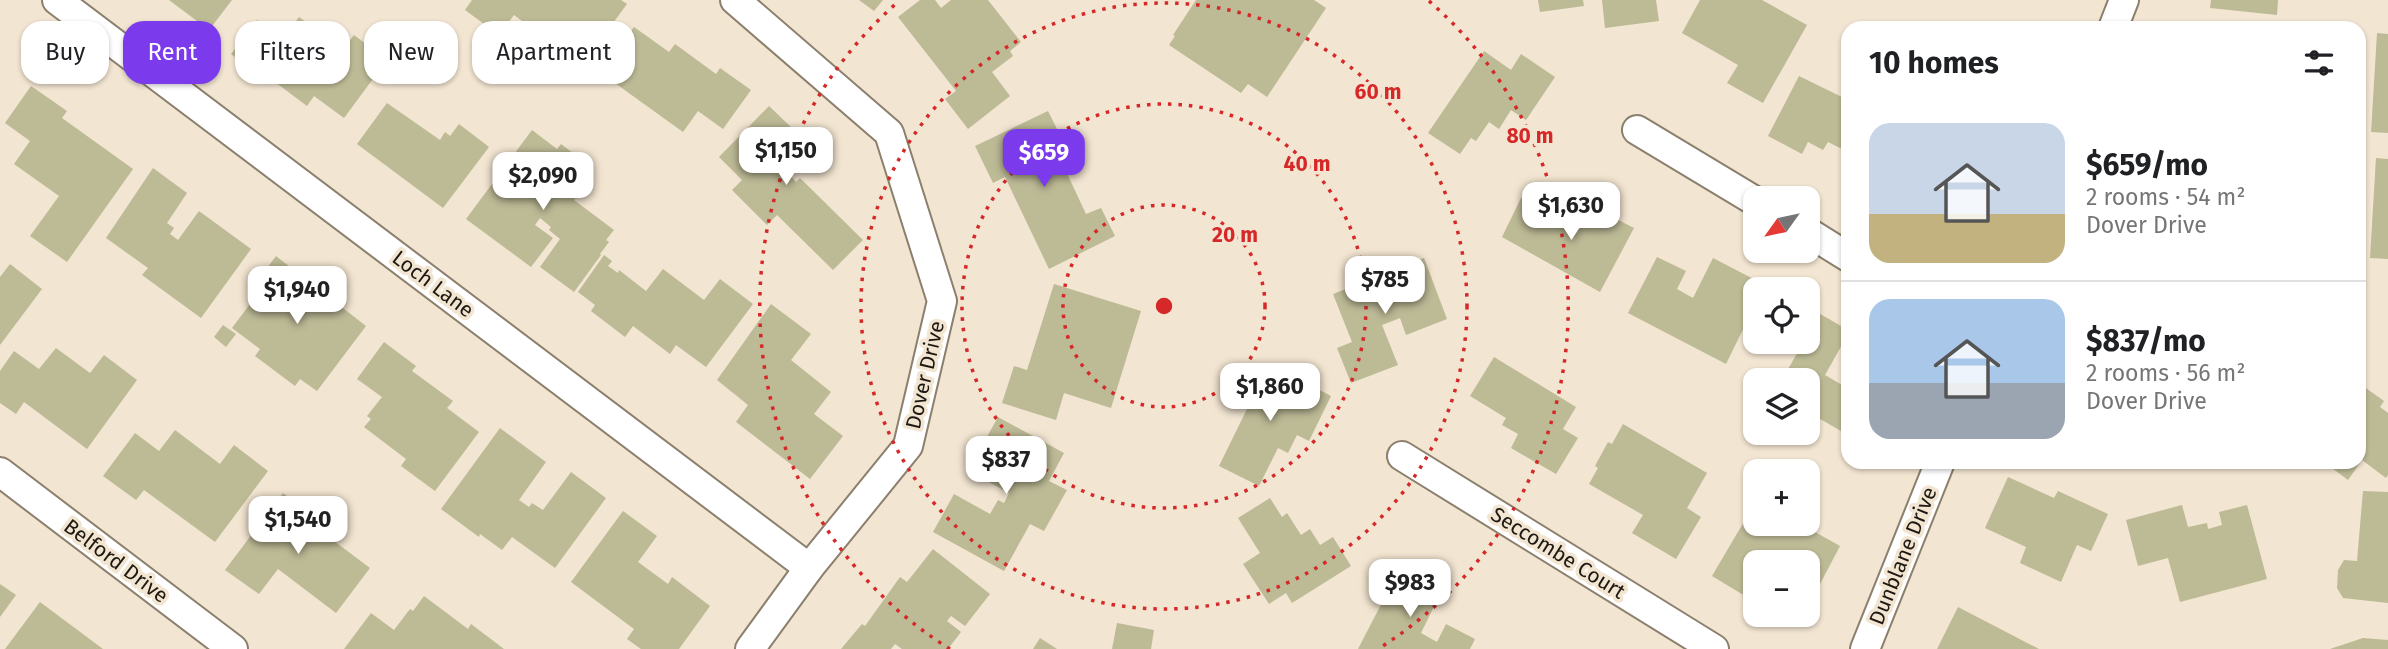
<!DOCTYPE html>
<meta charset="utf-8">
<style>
:root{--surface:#fff;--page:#f2f2f2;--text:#202124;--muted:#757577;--line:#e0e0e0;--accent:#7c3aed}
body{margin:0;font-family:"Fira Sans",sans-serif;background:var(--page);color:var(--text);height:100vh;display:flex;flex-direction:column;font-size:26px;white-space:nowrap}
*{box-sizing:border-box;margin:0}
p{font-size:23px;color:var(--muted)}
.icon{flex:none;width:38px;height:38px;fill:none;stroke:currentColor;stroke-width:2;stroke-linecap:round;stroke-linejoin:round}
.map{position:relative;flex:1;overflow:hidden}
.details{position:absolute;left:1841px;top:21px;width:525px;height:448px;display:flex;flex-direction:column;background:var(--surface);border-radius:21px;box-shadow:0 2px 5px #0004}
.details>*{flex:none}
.banner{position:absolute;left:21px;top:21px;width:665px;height:63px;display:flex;gap:14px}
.needle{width:46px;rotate:237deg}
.tools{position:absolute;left:1743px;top:186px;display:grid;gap:14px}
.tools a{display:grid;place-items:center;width:77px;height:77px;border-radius:14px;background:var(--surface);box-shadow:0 2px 5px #0004;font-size:35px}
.price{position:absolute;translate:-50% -60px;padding:0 16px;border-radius:14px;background:#fff;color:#222;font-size:23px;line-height:46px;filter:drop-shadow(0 2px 4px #0008)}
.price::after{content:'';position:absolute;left:50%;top:42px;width:21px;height:16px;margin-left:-10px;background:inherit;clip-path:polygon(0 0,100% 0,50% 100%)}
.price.selected{background:var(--accent);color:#fff}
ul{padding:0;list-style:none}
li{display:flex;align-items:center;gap:21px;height:175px;padding:0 28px}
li+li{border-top:2px solid var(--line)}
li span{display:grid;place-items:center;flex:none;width:196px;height:140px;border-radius:21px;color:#555}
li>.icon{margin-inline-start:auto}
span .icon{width:84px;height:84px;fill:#fffc;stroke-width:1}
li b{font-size:30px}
h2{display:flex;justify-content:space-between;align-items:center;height:84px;padding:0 28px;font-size:30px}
.tag{padding:0 24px;border-radius:21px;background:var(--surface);box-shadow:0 2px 5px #0004;font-size:24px;line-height:63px}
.tag.selected{background:var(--accent);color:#fff}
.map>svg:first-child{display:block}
</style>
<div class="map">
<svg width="2388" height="649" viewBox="0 0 2388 649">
<rect width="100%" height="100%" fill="#f2e5d1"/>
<!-- building -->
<g fill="#bdba96">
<path d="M169 0H232L209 30Z"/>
<path d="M472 0H621L627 4 597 45 573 27 558 48 514 15 499 35 465 10Z"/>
<path d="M859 0H883L874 11Z"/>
<path d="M920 0H935L941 8 951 0H988L1021 42 1010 51 1013 56 992 72 1010 96 968 129 945 99 956 91 898 17Z"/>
<path d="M1196 0H1314L1326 8 1267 97 1248 84 1241 93 1169 45 1175 36 1173 35Z"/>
<path d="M1538 0H1583L1584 6 1540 12Z"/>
<path d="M1602 0H1656L1659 21 1605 28Z"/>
<path d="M1700 0H1762L1807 25 1763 103 1727 83 1738 65 1682 33Z"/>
<path d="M2211 0H2278L2277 15 2210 8Z"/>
<path d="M299 17 343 49 354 35 387 60 344 118 314 96 307 106 259 70 256 73 231 54 257 20 283 39Z"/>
<path d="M634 27 669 52 675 44 716 74 720 68 751 90 723 129 698 111 683 132 601 73Z"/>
<path d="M2377 33 2388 34V133L2371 132Z"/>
<path d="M1484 51 1511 70 1521 54 1555 77 1526 120 1511 110 1499 129 1489 122 1476 141 1471 138 1460 154 1428 133Z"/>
<path d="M1799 76 1848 100V152L1828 142 1823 150 1808 142 1802 154 1768 136Z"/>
<path d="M31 86 67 111 62 118 133 169 67 262 30 236 59 196 14 164 30 141 5 123Z"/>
<path d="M387 103 440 140 445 132 450 136 459 124 489 147 443 208 357 144Z"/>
<path d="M769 106 816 151 791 176 796 182 800 178 863 240 833 270 777 215 767 225 732 190 742 180 719 157Z"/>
<path d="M1048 111 1066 147 1057 152 1086 214 1101 208 1115 236 1049 269 1005 177 993 183 975 146Z"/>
<path d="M532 130 557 149 561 144 581 159 569 175 584 187 574 200 614 230 606 240 609 242 600 254 601 255 574 292 540 267 560 239 549 230 551 227 540 218 535 225 553 238 531 267 466 219Z"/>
<path d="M2376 158 2388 159V259L2370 258Z"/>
<path d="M153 168 187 193 167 223 174 228 170 234 178 240 199 211 251 249 201 318 142 275 148 268 106 238Z"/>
<path d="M1521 198 1580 229 1591 206 1634 228 1600 292 1502 237Z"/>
<path d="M604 255 612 261 608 266 618 273 619 270 646 291 663 269 704 300 720 279 753 304 706 367 676 345 670 354 633 326 625 337 591 311 595 305 578 292Z"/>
<path d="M276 256 366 326 317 391 300 379 295 386 255 356 260 349 232 328 256 296 250 291Z"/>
<path d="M1657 257 1686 271 1677 289 1693 298 1713 258 1765 285 1763 289H1755V305L1726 364 1628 313Z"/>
<path d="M1424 258 1447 319 1406 335 1400 318 1382 325 1398 365 1351 383 1337 348 1352 342 1333 294Z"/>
<path d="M10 264 42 289 0 345V277Z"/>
<path d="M1054 284 1141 311 1111 408 1064 393 1056 420 1002 403 1014 366 1027 370Z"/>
<path d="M771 304 811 334 791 360 831 392 814 414 843 436 810 479 736 422 748 405 717 380Z"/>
<path d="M1808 307 1848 330V334L1825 375 1842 385 1848 374V435L1808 412V380H1782L1800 348 1787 341H1808Z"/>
<path d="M223 325 236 334 226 347 214 337Z"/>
<path d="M384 342 416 366 412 371 453 401 447 408 479 432 435 491 401 466 406 459 364 427 371 419 367 416 382 397 357 379Z"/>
<path d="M56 348 90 373 104 355 137 380 87 449 24 402 16 414 0 403V371L14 351 39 369Z"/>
<path d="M1494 357 1576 407 1563 429 1578 438 1556 474 1511 448 1518 434 1502 425 1506 418 1470 396Z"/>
<path d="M1242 368 1290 392 1297 378 1331 396 1309 441 1297 435 1288 453 1278 448 1259 486 1219 466 1247 409 1227 399Z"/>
<path d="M2363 386 2384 401 2380 407 2388 413V475L2386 478 2362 460 2348 480 2324 462H2359V392Z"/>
<path d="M998 417 1064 453 1049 481 1067 490 1044 531 1030 524 1004 571 933 532 954 494 990 514 998 500 1004 503 1009 493 968 471Z"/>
<path d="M1623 424 1707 473 1687 508 1701 517 1676 559 1632 533 1643 515 1589 484 1598 468 1595 466 1608 442 1612 444Z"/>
<path d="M500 428 546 462 519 500 529 507 532 503 543 510 571 472 606 498 555 568 512 537 502 550 480 534 479 537 441 509Z"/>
<path d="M175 430 220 464 234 445 268 471 215 542 144 490 136 500 103 476 135 433 159 451Z"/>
<path d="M2008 477 2054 498 2058 491 2108 514 2091 551 2077 545 2061 582 2020 563 2026 547 1985 528Z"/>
<path d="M2363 491 2388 492V603L2343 598 2337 588 2338 570 2344 560 2357 561Z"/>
<path d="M283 493 335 532 330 538 370 568 336 613 278 569 259 594 225 570Z"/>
<path d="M1270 498 1282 517 1287 513 1301 535 1310 529 1320 545 1333 537 1351 566 1292 603 1286 593 1269 604 1243 564 1260 553 1238 518Z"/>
<path d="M1755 503V523H1799L1840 546 1808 607V562H1755V602L1712 576Z"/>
<path d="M2182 505 2188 527 2207 523 2208 529 2222 525 2219 512 2247 505 2267 579 2180 602 2168 558 2138 566 2126 520Z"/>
<path d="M623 511 657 536 638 562 668 584 672 577 710 606 679 649H641L627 639 634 629 571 582Z"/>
<path d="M933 549 990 594 965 626 951 616 947 621 961 632 948 649H902L895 644 891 649H841L862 624 865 626 900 577 907 582Z"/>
<path d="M1400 568 1442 590 1421 633 1437 642 1446 624 1475 639 1470 649H1358Z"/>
<path d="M0 584 16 595 0 617Z"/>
<path d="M424 596 468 629 471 624 504 649H344L371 613 394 630 410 609 413 611Z"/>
<path d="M40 602 103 649H5Z"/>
<path d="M1958 607 2039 649H1937Z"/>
<path d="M1117 623 1154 630 1151 649H1112Z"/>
<path d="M1040 638 1057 649H1033Z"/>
<path d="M2363 638 2388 640V649H2330Z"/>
</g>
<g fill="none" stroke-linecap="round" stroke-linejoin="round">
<!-- street casing -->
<g stroke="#8b7f6d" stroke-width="32">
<g id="street">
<path d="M57 0 809 568"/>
<path d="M735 0 889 133 942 301 908 446 809 568 750 649"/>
<path d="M2113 28 2124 0"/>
<path d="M1637 130 1755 201"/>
<path d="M1808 232 1848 257"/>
<path d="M1402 456 1714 649"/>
<path d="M0 472 233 649"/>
<path d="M1865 649 1940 462"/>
</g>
</g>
<!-- street -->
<use href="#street" stroke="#fff" stroke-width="28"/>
</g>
<!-- distance rings -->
<g fill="none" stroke="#d62828" stroke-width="3.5" stroke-dasharray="3.5 7">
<circle cx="1164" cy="306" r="101"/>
<circle cx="1164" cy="306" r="202"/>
<circle cx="1164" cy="306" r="303"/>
<path d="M950 649A404 404 0 0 1 899 1M1429 1A404 404 0 0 1 1378 649"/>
</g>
<g text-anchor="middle" stroke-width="7" stroke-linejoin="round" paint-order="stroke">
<!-- street labels -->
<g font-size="21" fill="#1d1811" stroke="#f2e5d1">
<text transform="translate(433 284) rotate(37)" y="7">Loch Lane</text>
<text transform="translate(925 375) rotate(-77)" y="7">Dover Drive</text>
<text transform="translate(1558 553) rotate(32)" y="7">Seccombe Court</text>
<text transform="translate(1903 556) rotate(-68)" y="7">Dunblane Drive</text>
<text transform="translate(116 561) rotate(37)" y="7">Belford Drive</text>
</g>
</g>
<circle cx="1164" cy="306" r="10" fill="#d62828" stroke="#f2e5d1" stroke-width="3.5"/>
<g font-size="21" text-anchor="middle" font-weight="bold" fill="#d62828" stroke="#f2e5d1" stroke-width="7" stroke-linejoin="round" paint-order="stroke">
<text x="1378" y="99">60 m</text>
<text x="1530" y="143">80 m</text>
<text x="1307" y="171">40 m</text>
<text x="1235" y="242">20 m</text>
</g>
</svg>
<div class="tools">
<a><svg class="needle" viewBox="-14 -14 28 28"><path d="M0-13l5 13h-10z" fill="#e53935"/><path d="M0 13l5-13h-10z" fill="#757577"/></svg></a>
<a><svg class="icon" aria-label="locate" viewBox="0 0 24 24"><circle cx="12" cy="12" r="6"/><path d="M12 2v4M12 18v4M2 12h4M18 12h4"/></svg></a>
<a><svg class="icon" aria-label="layers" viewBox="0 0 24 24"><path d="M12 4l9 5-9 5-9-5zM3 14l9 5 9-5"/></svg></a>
<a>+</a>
<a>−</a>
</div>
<b class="price" style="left:786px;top:187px">$1,150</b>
<b class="price selected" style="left:1044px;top:189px">$659</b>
<b class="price" style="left:543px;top:212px">$2,090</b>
<b class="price" style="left:1571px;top:242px">$1,630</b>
<b class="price" style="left:1385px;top:316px">$785</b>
<b class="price" style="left:297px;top:326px">$1,940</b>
<b class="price" style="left:1270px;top:423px">$1,860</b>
<b class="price" style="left:1006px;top:496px">$837</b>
<b class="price" style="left:298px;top:556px">$1,540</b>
<b class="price" style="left:1410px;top:619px">$983</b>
<div class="banner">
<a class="tag">Buy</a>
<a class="tag selected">Rent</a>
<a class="tag">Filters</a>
<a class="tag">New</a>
<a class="tag">Apartment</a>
</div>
<section class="details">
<h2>10 homes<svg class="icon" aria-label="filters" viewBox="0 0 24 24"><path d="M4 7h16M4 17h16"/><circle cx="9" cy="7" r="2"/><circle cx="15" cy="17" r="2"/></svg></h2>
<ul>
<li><span style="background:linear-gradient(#c9d6e8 65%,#c2b280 0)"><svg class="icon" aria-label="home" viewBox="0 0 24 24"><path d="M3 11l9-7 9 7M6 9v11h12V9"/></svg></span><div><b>$659/mo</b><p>2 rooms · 54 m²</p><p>Dover Drive</p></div></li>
<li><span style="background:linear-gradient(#a9c7e8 60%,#9aa5b1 0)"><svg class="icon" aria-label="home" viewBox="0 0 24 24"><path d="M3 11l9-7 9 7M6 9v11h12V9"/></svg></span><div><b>$837/mo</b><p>2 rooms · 56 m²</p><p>Dover Drive</p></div></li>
</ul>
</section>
</div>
